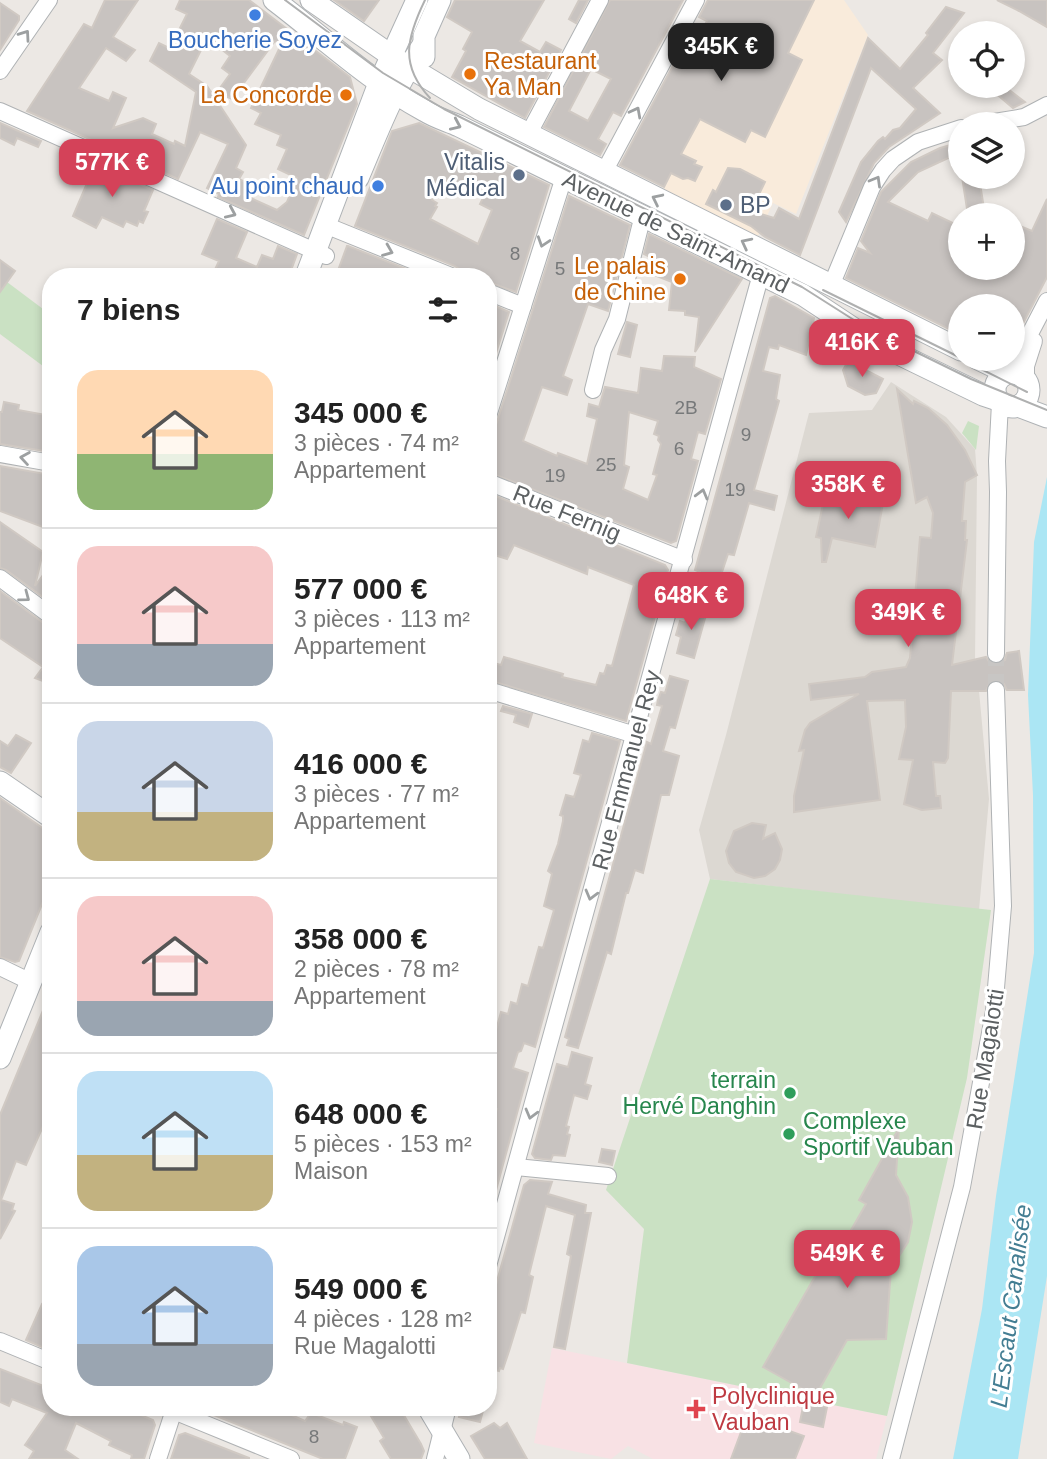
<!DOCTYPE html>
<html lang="fr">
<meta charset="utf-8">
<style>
:root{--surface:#fff;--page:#f6f6f6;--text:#222;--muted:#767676;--line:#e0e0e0;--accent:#d44259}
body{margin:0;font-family:Helvetica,sans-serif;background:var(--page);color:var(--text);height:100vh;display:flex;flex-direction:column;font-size:26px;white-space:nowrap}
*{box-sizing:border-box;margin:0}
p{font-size:23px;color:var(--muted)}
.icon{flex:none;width:38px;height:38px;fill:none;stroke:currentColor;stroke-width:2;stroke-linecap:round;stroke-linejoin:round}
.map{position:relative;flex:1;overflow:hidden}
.sheet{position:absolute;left:42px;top:268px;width:455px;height:1148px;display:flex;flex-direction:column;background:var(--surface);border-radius:28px;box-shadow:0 4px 10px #0003}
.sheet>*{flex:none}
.tools{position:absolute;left:948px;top:21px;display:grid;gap:14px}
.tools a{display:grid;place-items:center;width:77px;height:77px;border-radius:50%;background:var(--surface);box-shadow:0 4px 10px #0003;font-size:35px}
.price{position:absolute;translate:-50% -60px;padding:0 16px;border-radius:14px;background:var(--accent);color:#fff;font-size:23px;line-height:46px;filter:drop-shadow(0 2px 4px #0008)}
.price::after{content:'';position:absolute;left:50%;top:42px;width:21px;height:16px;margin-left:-10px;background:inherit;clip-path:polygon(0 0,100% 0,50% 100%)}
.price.current{background:#222;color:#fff}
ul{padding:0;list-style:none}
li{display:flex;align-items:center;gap:21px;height:175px;padding:0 35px}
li+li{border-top:2px solid var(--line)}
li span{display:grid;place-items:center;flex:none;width:196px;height:140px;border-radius:21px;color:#555}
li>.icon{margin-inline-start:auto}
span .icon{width:84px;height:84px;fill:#fffc;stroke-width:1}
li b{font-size:30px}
h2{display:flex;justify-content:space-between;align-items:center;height:84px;padding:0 35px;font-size:30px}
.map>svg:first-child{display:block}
</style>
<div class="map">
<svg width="1047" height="1459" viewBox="0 0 1047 1459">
<rect width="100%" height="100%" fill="#ece8e4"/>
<!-- commercial -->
<path fill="#f9ebdb" d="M759 0H844L868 35 796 214 773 203 757 238 662 193Z"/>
<!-- education -->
<path fill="#dcd8d2" d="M891 382 946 417 975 449 977 475 975 660 1019 651 1024 690 979 691 989 799 979 910 710 879 699 830 726 735 809 413 872 410Z"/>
<!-- medical -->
<path fill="#f8e1e4" d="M552 1348 887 1416 876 1459H653L628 1446 611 1459 534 1443Z"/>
<!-- green -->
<g fill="#cae1c3">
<path d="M7 282 51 315V372L0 334V291Z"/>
<path d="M968 421 979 426 976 450 962 433Z"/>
<path d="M710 879 991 910 967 1078 887 1416 627 1363 644 1229 606 1190Z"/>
</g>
<!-- water -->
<path fill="#abe6f4" d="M1047 477V1276L1018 1459H953L982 1309 996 1196 1034 953 1033 795 1028 695 1034 542Z"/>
<!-- building -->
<g fill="#c8c3c0" stroke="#d0c9c3" stroke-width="2" fill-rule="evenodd">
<path d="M105 0H138L113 37 135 50 126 61 106 48 79 88 109 101 113 92 126 98 113 128 143 118 156 124 152 134 174 144 175 141 185 146 196 92 150 61 159 43 169 48 175 38 187 14 176 9 180 0H249L350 77 357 104 304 235 218 197 219 194 207 188 228 144 200 132 178 179 27 111 84 24 92 28ZM207 38 230 56 222 68 230 74 217 92 232 99 275 41 281 45 251 108 261 113 255 124 281 135 277 145 287 149 278 169 297 178 287 202 277 210 244 195 249 184 239 179 243 172 236 168 246 145 207 86 189 74Z"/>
<path d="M334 0H379L364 21Z"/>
<path d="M455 0H544L520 41 540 52 546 42 561 50 525 118 452 77 466 51 463 49 472 32 447 17Z"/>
<path d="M579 0H588L576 23 569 19Z"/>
<path d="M610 0H683L621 116 613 112 598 139 606 144 600 155 544 127ZM591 69 611 79 588 121 569 111Z"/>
<path d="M708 0H814L788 53 802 60 765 137 751 130 745 142 700 119 681 154 696 161 694 164 702 167 695 181 688 178 683 179 671 173 664 187 620 165 684 45 692 49 707 21 699 17Z"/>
<path d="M997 0H1047V27L1019 11Z"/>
<path d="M0 3 19 16V20L0 50Z"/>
<path d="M946 7 964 13 933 53 942 60 913 88 940 113 889 147 874 163 846 222 839 212 861 162 878 141 883 137 885 139 893 130 900 128 916 109 871 68 800 255 765 237 751 226 706 204 713 190 716 192 728 168 740 169 765 182 751 211 774 218 779 208 799 219 868 38 900 69 928 35 926 33Z"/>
<path d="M999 86H1004L1025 102 1013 108 994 92Z"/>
<path d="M0 123 41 141 38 147 17 138 14 145 0 138Z"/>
<path d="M419 123 549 185 516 292 488 282V276H461L460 270 455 266 355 226 392 131ZM445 180 483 198 480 204 492 210 478 244 430 219 437 207 435 206 437 203 432 200Z"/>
<path d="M961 142V152L918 172 888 202 928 221 932 213 961 227V268H1014L1023 250 1013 245V223L1032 231 1047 199V277L1013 343V306H961V335L846 278 858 248 870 253 861 241 881 192 911 162 940 148Z"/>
<path d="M87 161 153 190 144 211 148 212 143 223 139 221 137 226 126 221 123 227 102 217 96 228 73 216 91 174 84 170Z"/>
<path d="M962 177H979L985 215H968Z"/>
<path d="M569 196 630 225 608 311 588 304 563 376 572 380 567 395 542 387 523 441 557 456 558 453 587 464 597 419 587 416 589 404 599 407 605 387 638 393 641 368 662 371 664 356 695 357 694 367 721 379 705 434 698 432 691 459 698 461 676 541 671 543 488 472V450ZM629 412 658 421 654 434 659 436 658 440 661 444 653 474 657 475 648 500 623 489 629 467 624 465Z"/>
<path d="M217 219 247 232 236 258 257 267 262 255 273 259 278 246 297 254 289 276H212L219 261 202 254Z"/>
<path d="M649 234 742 279 695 352 699 317 685 315V311L669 310 672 282 654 275 655 273 651 271 656 260 644 254Z"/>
<path d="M347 246H348L424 276H336Z"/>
<path d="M0 260 15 271 0 292Z"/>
<path d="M775 296 814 318 806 355 779 345 778 349 769 347 763 371 780 375 776 399 779 401 754 490 777 496 774 510 749 503 734 555 728 554 720 578 717 577 713 591 696 586 700 572 695 570 770 298Z"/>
<path d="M488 303 509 312 491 369H488Z"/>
<path d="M627 322 637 325 630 357 618 354Z"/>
<path d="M848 361 883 379 876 393 865 395 848 386 843 370Z"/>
<path d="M897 389 913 404 914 401 928 408 947 425 965 450 977 475 965 482 962 521H966L965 540H967L952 665 986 657 990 663 997 664 1005 660 1007 653 1019 651 1024 690H1007L1004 684 996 680 990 682 986 691H951L948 758 945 763 933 762 936 796H940L941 808 922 810 904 804 913 760 899 759 906 727 905 700 867 701 880 800 794 812V796L804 750 799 751 805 730 810 723 859 694 811 700 809 684 865 677 872 672 906 667 910 658 920 537 931 538 933 513 927 497 916 503Z"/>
<path d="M4 402 19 405 18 410 46 415 45 424 51 425V452L0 444V412H2Z"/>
<path d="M0 466 51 475V517L48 529 0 511Z"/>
<path d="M826 490 883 503 875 547 832 538 826 562H822L821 538 816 537Z"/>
<path d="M488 493 665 565 668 570 626 721 488 680 490 662 501 665 504 657 563 674 562 677 596 685 600 673 604 674 607 665 612 666 634 585 588 567 587 574 514 545 507 559 488 553Z"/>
<path d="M0 522 43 552 35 586 51 564V603L6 570 0 568Z"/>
<path d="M0 591 45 624 51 626V684L35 678 43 667 0 638Z"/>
<path d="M690 606 707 611 694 658 677 653 681 637 676 635 680 621 685 623Z"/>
<path d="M670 676 688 681 675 728 670 727 663 751 679 756 669 795H661L643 873 635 870 628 893H626L611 954 607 952 578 1048 567 1045 569 1039 565 1037 647 742 651 744 662 706 657 705 658 700 661 692 665 693Z"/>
<path d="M503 706 532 714 528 727 514 722 516 715 501 711Z"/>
<path d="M592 733 620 741 535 1047 524 1043 521 1051 518 1052 513 1068 528 1073 492 1205 488 1204V1130L490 1131 497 1109 488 1106V1072L495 1049 493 1041 501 1012 508 1014 511 1002 517 1004 522 984 528 986 539 947 543 948 554 910 544 906 552 874 548 871 558 844 563 821V816L560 815 566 795 574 797 581 775 574 773 583 740 589 742Z"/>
<path d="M16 735 31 743 11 773 0 767V741L8 746Z"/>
<path d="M0 798 51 834V882L19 961 15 962 0 957Z"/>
<path d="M752 823 766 825 763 839 775 833 782 849 780 860 775 869 765 876 754 878 736 872 729 863 726 851 734 831Z"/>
<path d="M51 991V1108L26 1165 16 1161 1 1200 14 1204 12 1210 15 1211 0 1239V1115Z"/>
<path d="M572 1052 592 1058 585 1084 591 1086 587 1099 574 1095 566 1126 569 1127 567 1134 570 1135 565 1156 553 1155 551 1160 535 1158 532 1154 557 1064 568 1067Z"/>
<path d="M899 1128 896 1175 908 1197 912 1222 908 1242 891 1269 886 1339 847 1340 811 1404 827 1407 823 1427 800 1422 806 1391 763 1367 821 1266 828 1270 866 1204 859 1200Z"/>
<path d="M602 1149 615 1151 612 1165 599 1162Z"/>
<path d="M530 1180 552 1182 548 1194 586 1205 585 1213H591L565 1349 554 1347 571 1256 567 1254 575 1215 546 1206 529 1275 533 1277 525 1313 521 1312 510 1348 503 1369 500 1368 499 1371 488 1368V1313L524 1185Z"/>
<path d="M42 1304 51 1308V1351L26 1340Z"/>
<path d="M0 1369 51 1389V1407H121L153 1420 155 1425 144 1459H131L132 1455 109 1445 111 1441 76 1423 65 1450 78 1459H29L34 1451 25 1445 47 1413 12 1399 9 1406 0 1402Z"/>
<path d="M194 1407H284L282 1411 305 1421 311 1413 343 1425 344 1422 357 1427 345 1459H323Z"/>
<path d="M375 1407H399L421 1444 424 1451 421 1459H391L380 1441 384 1438 368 1411Z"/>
<path d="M462 1407H484L480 1422 459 1417Z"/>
<path d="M747 1416 804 1436 795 1459H731Z"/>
<path d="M494 1423 500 1428 507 1423 527 1459H485L471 1436Z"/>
<path d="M185 1433 249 1458V1459H171L179 1435Z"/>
</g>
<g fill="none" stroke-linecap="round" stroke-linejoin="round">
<!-- street-tunnel -->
<path stroke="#c8c6c4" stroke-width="16" stroke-dasharray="16 8" stroke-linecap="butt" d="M996 690V654"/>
<!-- street casing -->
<g stroke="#afb2b4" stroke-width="18">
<g id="street">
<path d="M0 71 49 0"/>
<path d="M0 111 326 256"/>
<path d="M982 124 1024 117 1047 105"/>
<path d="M528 135 600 0"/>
<path d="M604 172 696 0"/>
<path d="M325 225 451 276"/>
<path d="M831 286 872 187 883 170 893 159 918 142 961 128"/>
<path d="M488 292 523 306"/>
<path d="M1010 372 1047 301"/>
<path d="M1026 379V366L1034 341"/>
<path d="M593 390 603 350 617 319 643 215"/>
<path d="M488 416 564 177"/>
<path d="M0 454 51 463"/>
<path d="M488 482 684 560"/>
<path d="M0 578 51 616"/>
<path d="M996 654 998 492 997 461 1000 403"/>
<path d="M488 690 635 735"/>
<path d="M0 967 31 982"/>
<path d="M516 1167 608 1176"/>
<path d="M488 1266 761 274"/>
<path d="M0 1341 51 1362"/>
<path d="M164 1407 291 1459"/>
<path d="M158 1459 175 1407"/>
<path d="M435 1459 448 1407"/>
<path d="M891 1459 962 1187 994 1011 1003 906 996 690"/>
</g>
</g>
<!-- secondary casing -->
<g stroke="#aeb2b5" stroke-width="23">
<g id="secondary">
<path d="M274 0C324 38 369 81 425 111 436 118 448 121 459 126L803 295 874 342 983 395 998 400"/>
<path d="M311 0 399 61 479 109 961 350"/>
<path d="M424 57V36L440 0"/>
<path d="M358 178C377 133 395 86 423 45"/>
<path d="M306 276 379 83 417 0"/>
<path d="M978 359 1007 373"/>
<circle cx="1012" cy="390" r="17"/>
<path d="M1018 406 1047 417"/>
<path d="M0 782 51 817"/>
<path d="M0 1058 51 932"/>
<path d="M428 1407 459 1459"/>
</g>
</g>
<!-- street -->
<use href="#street" stroke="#fff" stroke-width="16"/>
<!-- secondary -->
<use href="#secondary" stroke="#fff" stroke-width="21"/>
<!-- tram -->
<g stroke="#afb0b0" stroke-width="2">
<path d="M285 0 383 73 444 109 802 287 865 327 971 379 1047 410"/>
<path d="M425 0C407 37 399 65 430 98"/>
<path d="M823 290 961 358"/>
<path d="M961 359 1027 392"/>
</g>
</g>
<!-- one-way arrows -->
<defs><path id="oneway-chevron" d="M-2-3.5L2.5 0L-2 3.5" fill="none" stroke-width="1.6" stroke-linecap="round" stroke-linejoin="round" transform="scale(1.75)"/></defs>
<g stroke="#9da0a1">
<use href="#oneway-chevron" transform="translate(25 35) rotate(-55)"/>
<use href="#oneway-chevron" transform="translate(636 112) rotate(-62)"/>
<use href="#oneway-chevron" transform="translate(456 125) rotate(24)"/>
<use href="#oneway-chevron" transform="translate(876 181) rotate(-60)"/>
<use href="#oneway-chevron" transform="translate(657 199) rotate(-154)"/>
<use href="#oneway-chevron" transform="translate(231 213) rotate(24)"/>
<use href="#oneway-chevron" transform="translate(543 242) rotate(108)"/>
<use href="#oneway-chevron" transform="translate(746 243) rotate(-153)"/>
<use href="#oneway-chevron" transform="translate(388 251) rotate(22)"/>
<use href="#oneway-chevron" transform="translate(25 458) rotate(-171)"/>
<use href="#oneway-chevron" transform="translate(702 494) rotate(-75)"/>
<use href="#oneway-chevron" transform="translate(25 597) rotate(37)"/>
<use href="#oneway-chevron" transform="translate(591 895) rotate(105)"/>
<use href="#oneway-chevron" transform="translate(531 1114) rotate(105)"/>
</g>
<!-- markers -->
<g fill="#3f7fe0" stroke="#fff" stroke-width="2.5">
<circle cx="255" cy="15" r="7"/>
<circle cx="378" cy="186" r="7"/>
</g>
<g fill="#e8710a" stroke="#fff" stroke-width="2.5">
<circle cx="470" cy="74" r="7"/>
<circle cx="346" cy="95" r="7"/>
<circle cx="680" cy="279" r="7"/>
</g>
<g fill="#5c6f8a" stroke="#fff" stroke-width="2.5">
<circle cx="519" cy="175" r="7"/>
<circle cx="726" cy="205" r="7"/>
</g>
<g fill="#2e9e5b" stroke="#fff" stroke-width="2.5">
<circle cx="790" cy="1093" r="7"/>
<circle cx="789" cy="1134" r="7"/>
</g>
<path fill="#e0444e" stroke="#fff" stroke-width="2.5" d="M692.5 1398.5h7v7h7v7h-7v7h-7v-7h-7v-7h7z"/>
<g text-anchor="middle" stroke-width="6" stroke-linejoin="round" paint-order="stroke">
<!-- number labels -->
<g font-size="19" fill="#77797a">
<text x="515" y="260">8</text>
<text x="560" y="275">5</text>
<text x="686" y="414">2B</text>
<text x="746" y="441">9</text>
<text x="679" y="455">6</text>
<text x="606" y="471">25</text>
<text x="555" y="482">19</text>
<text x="735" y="496">19</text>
<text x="314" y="1443">8</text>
</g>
<!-- shop labels -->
<g font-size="23" fill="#366cbe" stroke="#fff">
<text x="255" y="48">Boucherie Soyez</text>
<text x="364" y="194" text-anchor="end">Au point chaud</text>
</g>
<!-- food labels -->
<g font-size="23" fill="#c56008" stroke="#fff" text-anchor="end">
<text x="484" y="69" text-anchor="start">Restaurant<tspan x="484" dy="26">Ya Man</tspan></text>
<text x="332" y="103">La Concorde</text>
<text x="666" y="274">Le palais<tspan x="666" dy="26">de Chine</tspan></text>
</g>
<!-- service labels -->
<g font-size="23" fill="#4e5e75" stroke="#fff" text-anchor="end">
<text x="505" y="170">Vitalis<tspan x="505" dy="26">Médical</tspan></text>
<text x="740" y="213" text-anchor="start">BP</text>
</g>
<!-- street labels -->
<g font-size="23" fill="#5c6062" stroke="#fff">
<text transform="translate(676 232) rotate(26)" y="8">Avenue de Saint-Amand</text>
<text transform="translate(567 513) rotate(22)" y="8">Rue Fernig</text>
<text transform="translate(626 770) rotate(-75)" y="8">Rue Emmanuel Rey</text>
<text transform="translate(985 1059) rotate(-81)" y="8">Rue Magalotti</text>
</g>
<!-- leisure labels -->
<g font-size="23" fill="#27864d" stroke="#fff" text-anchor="end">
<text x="776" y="1088">terrain<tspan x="776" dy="26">Hervé Danghin</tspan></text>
<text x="803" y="1129" text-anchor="start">Complexe<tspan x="803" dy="26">Sportif Vauban</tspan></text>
</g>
<!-- health labels -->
<g font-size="23" fill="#be3a42" stroke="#fff" text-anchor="start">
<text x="712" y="1404">Polyclinique<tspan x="712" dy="26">Vauban</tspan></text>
</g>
<!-- water labels -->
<g font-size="24" font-style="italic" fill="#447e93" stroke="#fff">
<text transform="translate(1011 1306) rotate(-83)" y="8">L'Escaut Canalisée</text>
</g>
</g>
</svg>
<div class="tools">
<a><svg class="icon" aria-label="locate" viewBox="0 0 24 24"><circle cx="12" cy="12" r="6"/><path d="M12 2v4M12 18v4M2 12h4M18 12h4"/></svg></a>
<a><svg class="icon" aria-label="layers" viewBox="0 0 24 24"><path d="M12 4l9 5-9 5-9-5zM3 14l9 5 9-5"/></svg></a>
<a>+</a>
<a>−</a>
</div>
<b class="price current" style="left:721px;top:83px">345K €</b>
<b class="price" style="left:112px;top:199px">577K €</b>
<b class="price" style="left:862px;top:379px">416K €</b>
<b class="price" style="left:848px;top:521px">358K €</b>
<b class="price" style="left:691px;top:632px">648K €</b>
<b class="price" style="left:908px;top:649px">349K €</b>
<b class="price" style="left:847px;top:1290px">549K €</b>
<section class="sheet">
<h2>7 biens<svg class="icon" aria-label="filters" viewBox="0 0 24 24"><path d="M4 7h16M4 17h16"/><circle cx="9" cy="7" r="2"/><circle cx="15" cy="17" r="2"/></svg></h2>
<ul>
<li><span style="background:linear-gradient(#ffd9b3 60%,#8fb573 0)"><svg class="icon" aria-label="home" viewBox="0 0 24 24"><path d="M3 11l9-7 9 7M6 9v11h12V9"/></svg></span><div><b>345 000 €</b><p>3 pièces · 74 m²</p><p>Appartement</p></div></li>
<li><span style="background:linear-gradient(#f6c9c9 70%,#9aa5b1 0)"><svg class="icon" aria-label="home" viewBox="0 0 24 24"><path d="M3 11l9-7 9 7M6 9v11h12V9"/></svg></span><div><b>577 000 €</b><p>3 pièces · 113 m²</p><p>Appartement</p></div></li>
<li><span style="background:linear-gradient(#c9d6e8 65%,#c2b280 0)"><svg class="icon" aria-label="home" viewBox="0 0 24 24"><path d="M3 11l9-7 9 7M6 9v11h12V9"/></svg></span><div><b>416 000 €</b><p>3 pièces · 77 m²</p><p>Appartement</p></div></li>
<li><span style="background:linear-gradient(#f6c9c9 75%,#9aa5b1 0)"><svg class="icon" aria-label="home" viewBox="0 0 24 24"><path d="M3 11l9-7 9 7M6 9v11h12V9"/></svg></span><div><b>358 000 €</b><p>2 pièces · 78 m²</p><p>Appartement</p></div></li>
<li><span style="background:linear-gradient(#bfe0f5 60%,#c2b280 0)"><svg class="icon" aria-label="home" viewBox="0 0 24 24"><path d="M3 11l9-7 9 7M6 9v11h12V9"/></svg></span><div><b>648 000 €</b><p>5 pièces · 153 m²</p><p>Maison</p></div></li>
<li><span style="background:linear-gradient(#a9c7e8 70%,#9aa5b1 0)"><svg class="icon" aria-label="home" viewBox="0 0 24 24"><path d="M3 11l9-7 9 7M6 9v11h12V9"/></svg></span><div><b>549 000 €</b><p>4 pièces · 128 m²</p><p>Rue Magalotti</p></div></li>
</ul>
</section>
</div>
